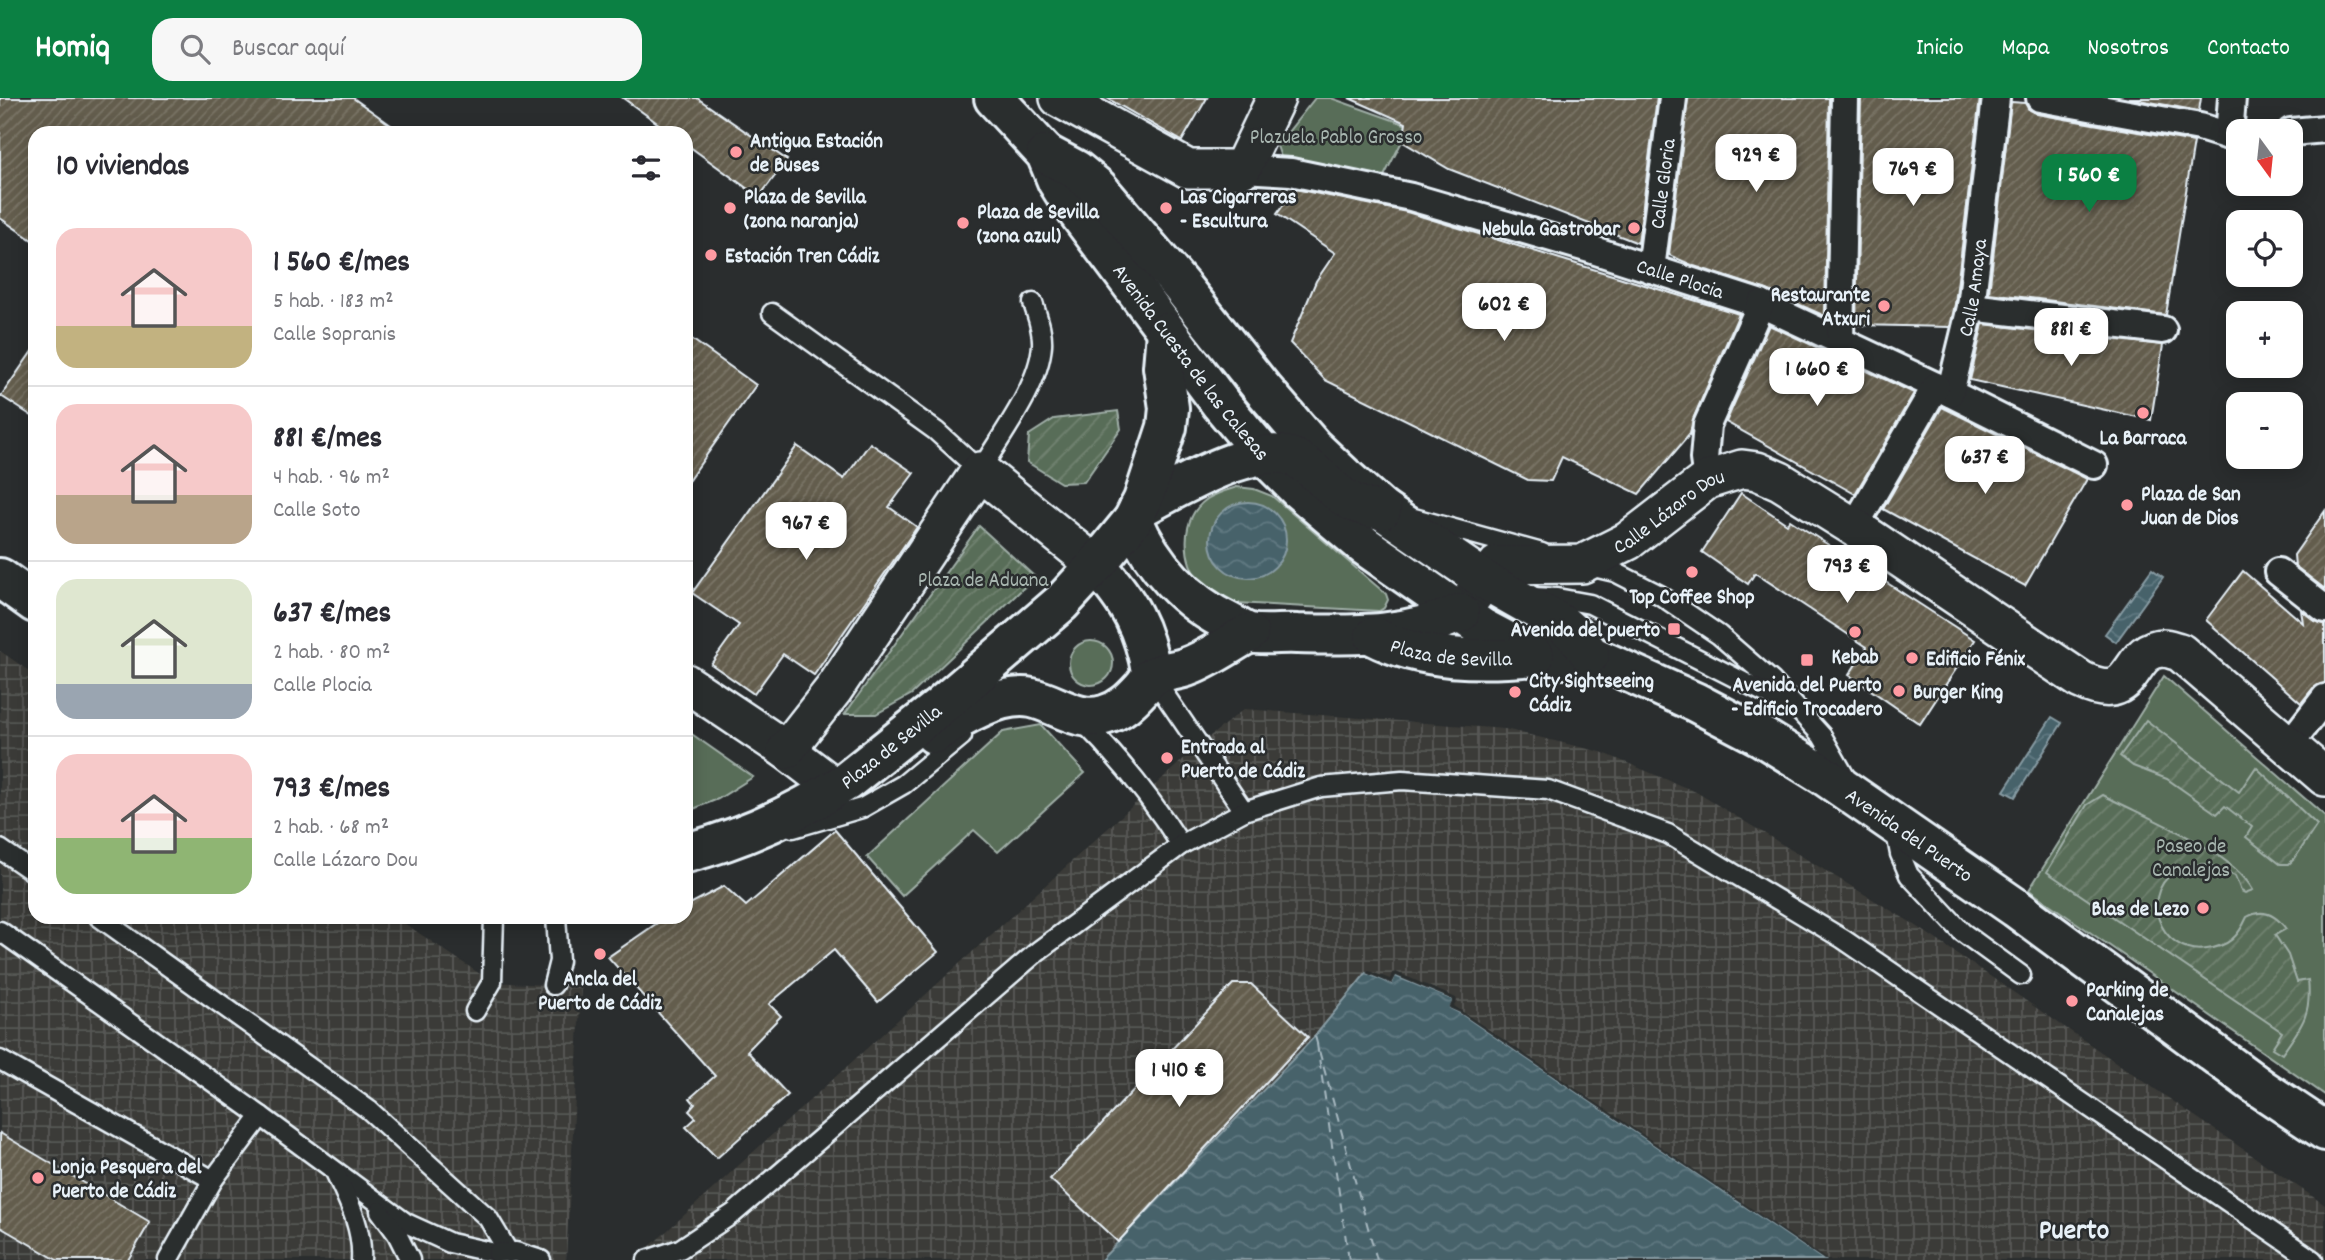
<!DOCTYPE html>
<html lang="es">
<meta charset="utf-8">
<style>
:root{--surface:#fff;--page:#f7f7f7;--text:#2b2b33;--muted:#7c7c81;--line:#e1e1e2;--accent:#0b8043}
body{margin:0;font-family:Dekko,sans-serif;background:var(--page);color:var(--text);height:100vh;display:flex;flex-direction:column;font-size:26px;white-space:nowrap}
*{box-sizing:border-box;margin:0}
p{font-size:23px;color:var(--muted)}
.icon{flex:none;width:38px;height:38px;fill:none;stroke:currentColor;stroke-width:2;stroke-linecap:round;stroke-linejoin:round}
.map{position:relative;flex:1;overflow:hidden}
.side{position:absolute;left:28px;top:28px;width:665px;height:798px;display:flex;flex-direction:column;background:var(--surface);border-radius:21px;box-shadow:0 4px 18px #0003}
.side>*{flex:none}
.needle{width:46px;rotate:165deg}
.fabs{position:absolute;left:2226px;top:21px;display:grid;gap:14px}
.fabs a{display:grid;place-items:center;width:77px;height:77px;border-radius:14px;background:var(--surface);box-shadow:0 4px 18px #0003;font-size:35px}
.price{position:absolute;translate:-50% -60px;padding:0 16px;border-radius:14px;background:#fff;color:#222;font-size:23px;line-height:46px;filter:drop-shadow(0 2px 4px #0008)}
.price::after{content:'';position:absolute;left:50%;top:42px;width:21px;height:16px;margin-left:-10px;background:inherit;clip-path:polygon(0 0,100% 0,50% 100%)}
.price.selected{background:var(--accent);color:#fff}
ul{padding:0;list-style:none}
li{display:flex;align-items:center;gap:21px;height:175px;padding:0 28px}
li+li{border-top:2px solid var(--line)}
li span{display:grid;place-items:center;flex:none;width:196px;height:140px;border-radius:21px;color:#555}
li>.icon{margin-inline-start:auto}
span .icon{width:84px;height:84px;fill:#fffc;stroke-width:1}
li b{font-size:30px}
h2{display:flex;justify-content:space-between;align-items:center;height:84px;padding:0 28px;font-size:30px}
header{display:flex;align-items:center;gap:42px;box-sizing:border-box;height:98px;padding:0 35px;background:var(--accent);color:#fff}
header strong{font-size:33px}
nav{display:flex;gap:38px;margin-inline-start:auto;font-size:24px}
.search{width:490px;height:63px;background:var(--page);display:flex;align-items:center;gap:18px;box-sizing:border-box;padding:0 24px;border-radius:21px;color:var(--muted);font-size:26px}
.map>svg:first-child{display:block}
</style>
<header>
<strong>Homiq</strong>
<div class="search"><svg class="icon" aria-label="search" viewBox="0 0 24 24"><circle cx="10" cy="10" r="6"/><path d="M15 15l6 6"/></svg>Buscar aquí</div>
<nav><a>Inicio</a><a>Mapa</a><a>Nosotros</a><a>Contacto</a></nav>
</header>
<div class="map">
<svg width="2325" height="1162" viewBox="0 0 2325 1162">
<defs>
<pattern id="industrial-grid" width="8" height="8" patternUnits="userSpaceOnUse" patternTransform="scale(1.75)"><rect width="8" height="8" fill="#3b3b37"/><path d="M0 4h8M4 0v8" fill="none" stroke="#575855"/></pattern>
<pattern id="garden-furrows" width="10" height="10" patternUnits="userSpaceOnUse" patternTransform="scale(1.75)"><rect width="10" height="10" fill="#596d58"/><path d="M-1 1l2-2M0 10L10 0M9 11l2-2" fill="none" stroke="#718271"/></pattern>
<pattern id="water-waves" width="16" height="10" patternUnits="userSpaceOnUse" patternTransform="scale(1.75)"><rect width="16" height="10" fill="#46626b"/><path d="M0 5q4-4 8 0t8 0" fill="none" stroke="#617981"/></pattern>
<pattern id="building-hatch" width="6" height="6" patternUnits="userSpaceOnUse" patternTransform="scale(1.75)"><rect width="6" height="6" fill="#645d4d"/><path d="M-1 1l2-2M0 6l6-6M5 7l2-2" fill="none" stroke="#7a7567"/></pattern>
</defs>
<rect width="100%" height="100%" fill="#2a2d2e"/>
<filter id="ink" filterUnits="userSpaceOnUse"><feTurbulence type="fractalNoise" baseFrequency=".0143" numOctaves="2"/><feDisplacementMap in="SourceGraphic" scale="14" xChannelSelector="R" yChannelSelector="G"/><feConvolveMatrix kernelMatrix="1 2 1 2 8 2 1 2 1" color-interpolation-filters="sRGB"/></filter>
<g filter="url(#ink)">
<!-- industrial -->
<g fill="url(#industrial-grid)">
<path d="M0 553 35 577V819H395L492 884 581 889 566 1162H0Z"/>
<path d="M1244 611 1505 631 1601 654 1696 694 1915 827 2325 1107V1162H1824L1460 915 1449 910 1453 903 1392 886 1367 876 1315 938 1101 1162H635L1199 647Z"/>
</g>
<!-- green -->
<g fill="#596d58" stroke="#a0afa8" stroke-width="2">
<path d="M1315 0H1331L1410 28 1382 82 1282 62 1277 48Z"/>
<path d="M1237 389 1254 391 1272 398 1386 496 1388 502 1384 510 1379 513 1237 505C1223 501 1209 497 1200 485 1182 461 1180 420 1207 401 1216 395 1227 392 1237 389Z"/>
<circle cx="1091" cy="565" r="22"/>
<path d="M2164 578 2325 718V997L2029 792Z"/>
<path d="M1041 627 1085 675 998 754 974 732 902 798 867 759 1003 634Z"/>
<path d="M686 632 753 679 718 701 686 714Z"/>
</g>
<!-- garden -->
<g fill="url(#garden-furrows)" stroke="#a0afa8" stroke-width="2">
<path d="M1118 313 1121 331 1084 384 1061 385 1027 364 1029 337 1054 321Z"/>
<path d="M979 428 1035 479 912 596 876 616H845Z"/>
<path d="M2146 622 2239 694 2256 669 2317 727 2295 760 2289 766H2280L2246 739 2252 729 2225 708 2217 716 2167 681 2133 668 2120 658Z"/>
<path d="M2103 697C2145 719 2230 751 2253 792L2245 795 2241 793 2235 778C2226 774 2214 767 2204 766 2197 766 2189 768 2183 770 2134 789 2159 859 2207 851 2229 848 2238 839 2247 819 2263 810 2276 817 2286 831L2275 837 2288 857 2297 884 2308 882C2312 917 2301 929 2282 956L2272 950 2282 934 2047 774 2087 707Z"/>
</g>
<!-- water -->
<g fill="url(#water-waves)" stroke="#879ba3" stroke-width="2">
<circle cx="1248" cy="442" r="38"/>
<path d="M2152 471 2163 479 2116 544 2105 536Z"/>
<path d="M2052 619 2062 625 2015 699 2004 693Z"/>
<path d="M1366 875 1392 886 1395 878 1454 902 1450 910 1460 915 1824 1162H1101L1315 938Z"/>
</g>
<!-- pier -->
<path fill="#2a2d2e" d="M1369 873 1390 881 1392 875 1396 874 1456 900 1457 903 1454 908 1827 1162H1824L1460 915 1449 910 1453 902 1396 878 1392 886 1366 875Z"/>
<g fill="none" stroke-linecap="round" stroke-linejoin="round">
<!-- ferry -->
<g stroke="#a7b8c0" stroke-width="2" stroke-dasharray="9 7" stroke-linecap="butt">
<path d="M1315 938 1377 1162"/>
<path d="M1317 946 1349 1162"/>
</g>
</g>
<!-- building -->
<g fill="url(#building-hatch)" stroke="#e8f1f8" stroke-width="2">
<path d="M0 0H353L402 35H35V144L0 120Z"/>
<path d="M623 0H697L787 62 759 99 686 46V35H671Z"/>
<path d="M1107 0H1207L1182 43Z"/>
<path d="M1349 0H1657L1638 145 1449 71 1403 44 1406 25Z"/>
<path d="M1688 0H1829L1825 218 1767 192 1694 168 1669 157Z"/>
<path d="M1861 0H1980L1955 206 1950 229 1856 227Z"/>
<path d="M2128 0H2201L2199 13Z"/>
<path d="M2011 4 2025 5 2029 12 2037 16 2194 44 2166 217 1989 195Z"/>
<path d="M1295 91 1407 114 1739 216 1693 321 1690 336 1639 396 1562 359 1551 383 1528 382 1325 282 1290 245 1316 183 1335 155 1277 116Z"/>
<path d="M1983 226 2163 247 2151 322 1970 282Z"/>
<path d="M1769 227 1914 295 1855 396 1726 324Z"/>
<path d="M686 237 756 287 686 386Z"/>
<path d="M35 249V320L1 298Z"/>
<path d="M1942 309 2087 381 2025 488 1883 411Z"/>
<path d="M870 345 914 375 889 409 917 429 814 577 783 556 754 596 711 566 739 527 692 495 797 348 844 381Z"/>
<path d="M1741 395 1787 426 1790 422 1975 542 1920 626 1849 577 1867 549 1755 475 1748 486 1702 454Z"/>
<path d="M2325 413V491L2295 468 2294 457Z"/>
<path d="M2243 473 2303 525 2301 512 2315 523 2325 526V585L2313 590 2301 605 2206 522Z"/>
<path d="M835 732 938 854 878 904 834 852 769 906 781 918 747 953 788 997 717 1060 686 1029 696 1020 689 1013 695 1006 690 1000 715 978 608 859 666 819H686V808L724 788 746 808Z"/>
<path d="M1233 886H1251L1308 939 1118 1144 1050 1081Z"/>
<path d="M0 1035 150 1124 128 1162H57L0 1129Z"/>
</g>
<g fill="none" stroke-linecap="round" stroke-linejoin="round">
<!-- service casing -->
<g stroke="#e8f1f8" stroke-width="23">
<g id="service">
<path d="M772 215 936 333 980 373C1001 337 1039 289 1042 247 1043 232 1037 218 1033 205"/>
<path d="M1414 420 1542 455"/>
<path d="M1589 468 1615 474 1660 497 1719 537 1772 583 1822 638 1847 682"/>
<path d="M1532 499 1557 500 1590 506 1787 606"/>
<path d="M1152 578 1244 713"/>
<path d="M1080 621C1119 660 1152 701 1181 747"/>
<path d="M793 730 862 710 904 686 962 638"/>
<path d="M1895 730 1900 756 1909 777 1962 834 2021 877"/>
<path d="M0 751 35 775"/>
<path d="M99 819 369 1012 488 1120 509 1155"/>
<path d="M0 833 261 1018 406 1125 450 1145 495 1155"/>
<path d="M553 887 559 863 556 819"/>
<path d="M475 913 492 884 494 819"/>
<path d="M0 962 213 1082"/>
<path d="M335 1074C348 1102 363 1130 361 1162"/>
<path d="M380 1113 397 1136 410 1162"/>
<path d="M497 1155 516 1154 541 1162"/>
<path d="M168 1162 213 1082 261 1018"/>
<path d="M647 1162 680 1151 734 1115 1038 853 1181 747 1244 713 1321 689 1402 682 1548 692 1668 736 1843 841 2313 1162"/>
</g>
</g>
<!-- pedestrian casing -->
<g stroke="#e8f1f8" stroke-width="32">
<g id="pedestrian">
<path d="M2040 0 2200 29 2229 38H2238"/>
<path d="M2291 34 2325 31"/>
<path d="M2229 38 2232 0"/>
<path id="s1" d="M1242 71 1291 74 1411 99 1593 152 1761 206 1936 288 2094 367"/>
<path id="s2" d="M1651 171 1673 0"/>
<path d="M1971 209 2163 232"/>
<path d="M1840 243 1845 0"/>
<path id="s3" d="M1950 295 1971 209 1996 0"/>
<path d="M1707 382 1704 361 1707 327 1761 206"/>
<path d="M1854 429 1936 288"/>
<path d="M2278 474 2325 511"/>
<path d="M2288 648 2325 600"/>
</g>
</g>
<!-- minor casing -->
<g stroke="#e8f1f8" stroke-width="42">
<g id="minor">
<path d="M1059 0 1188 71H1242L1276 0"/>
<path id="s4" d="M1460 515 1497 467 1582 466 1628 443 1707 382 1742 371 1757 373 1780 383 1854 429 2081 582C2138 610 2125 551 2163 550 2168 550 2175 553 2180 554L2325 679"/>
<path d="M686 585 786 652 836 690"/>
<path d="M786 652 834 591 980 373 1096 467"/>
</g>
</g>
<!-- tertiary casing -->
<g stroke="#e8f1f8" stroke-width="44">
<g id="tertiary">
<path id="s5" d="M994 0 1046 56 1057 83 1070 104 1221 306 1264 357 1298 391 1365 448 1482 530 1535 558 1565 561 1590 557 1695 604 1762 639 1822 676 2016 810 2262 991 2325 1033"/>
<path d="M1046 56 1076 72 1098 90 1181 188 1261 289 1312 348 1346 380 1382 412 1486 483 1562 526 1579 541 1590 557"/>
</g>
</g>
<!-- secondary casing -->
<g stroke="#e8f1f8" stroke-width="44">
<g id="secondary">
<path d="M1139 410C1175 392 1263 337 1300 363 1332 384 1339 408 1382 412"/>
<path d="M1133 422C1152 467 1186 504 1230 525 1236 528 1243 533 1249 535 1264 538 1282 535 1297 536 1357 537 1404 539 1460 515"/>
<path d="M1096 467C1129 504 1144 529 1152 578"/>
<path d="M0 480 35 505"/>
<path id="s6" d="M1374 538C1422 563 1482 563 1535 558"/>
<path d="M934 636C959 619 1001 594 1032 600 1056 605 1078 625 1104 617 1120 613 1131 602 1142 590 1145 587 1149 580 1153 578 1163 573 1178 573 1189 568 1210 560 1229 546 1249 535"/>
<path id="s7" d="M686 755C744 740 797 715 847 683L942 607 1061 505 1096 467 1133 422 1143 402 1167 329 1169 310 1163 269 1166 234"/>
</g>
</g>
<!-- service -->
<use href="#service" stroke="#2a2d2e" stroke-width="18"/>
<!-- pedestrian -->
<use href="#pedestrian" stroke="#2a2d2e" stroke-width="26"/>
<!-- minor -->
<use href="#minor" stroke="#2a2d2e" stroke-width="37"/>
<!-- tertiary -->
<use href="#tertiary" stroke="#2a2d2e" stroke-width="38"/>
<!-- secondary -->
<use href="#secondary" stroke="#2a2d2e" stroke-width="38"/>
</g>
</g>
<!-- markers -->
<g fill="#ff9aa2" stroke="#2a2d2e" stroke-width="2.5">
<circle cx="736" cy="54" r="7"/>
<circle cx="730" cy="110" r="7"/>
<circle cx="1166" cy="110" r="7"/>
<circle cx="963" cy="125" r="7"/>
<circle cx="1634" cy="130" r="7"/>
<circle cx="711" cy="157" r="7"/>
<circle cx="1884" cy="208" r="7"/>
<circle cx="2143" cy="315" r="7"/>
<circle cx="2127" cy="407" r="7"/>
<circle cx="1692" cy="474" r="7"/>
<rect x="1667" y="524" width="14" height="14" rx="3.5"/>
<circle cx="1855" cy="534" r="7"/>
<circle cx="1912" cy="560" r="7"/>
<rect x="1800" y="555" width="14" height="14" rx="3.5"/>
<circle cx="1899" cy="593" r="7"/>
<circle cx="1515" cy="594" r="7"/>
<circle cx="1167" cy="660" r="7"/>
<circle cx="2203" cy="810" r="7"/>
<circle cx="600" cy="856" r="7"/>
<circle cx="2072" cy="903" r="7"/>
<circle cx="38" cy="1080" r="7"/>
</g>
<g text-anchor="middle" stroke-width="5" stroke-linejoin="round" paint-order="stroke">
<!-- park labels -->
<g font-size="21" fill="#a8b6b0" stroke="#2a2d2e">
<text x="1336" y="45">Plazuela Pablo Grosso</text>
<text x="983" y="488">Plaza de Aduana</text>
<text x="2191" y="754">Paseo de<tspan x="2191" dy="24">Canalejas</tspan></text>
</g>
<!-- poi labels -->
<g font-size="21" font-weight="bold" fill="#e8f1f8" stroke="#2a2d2e" text-anchor="start">
<text x="750" y="49">Antigua Estación<tspan x="750" dy="24">de Buses</tspan></text>
<text x="744" y="105">Plaza de Sevilla<tspan x="744" dy="24">(zona naranja)</tspan></text>
<text x="1180" y="105">Las Cigarreras<tspan x="1180" dy="24">- Escultura</tspan></text>
<text x="977" y="120">Plaza de Sevilla<tspan x="977" dy="24">(zona azul)</tspan></text>
<text x="1620" y="137" text-anchor="end">Nebula Gastrobar</text>
<text x="725" y="164">Estación Tren Cádiz</text>
<text x="1870" y="203" text-anchor="end">Restaurante<tspan x="1870" dy="24">Atxuri</tspan></text>
<text x="2143" y="346" text-anchor="middle">La Barraca</text>
<text x="2141" y="402">Plaza de San<tspan x="2141" dy="24">Juan de Dios</tspan></text>
<text x="1692" y="505" text-anchor="middle">Top Coffee Shop</text>
<text x="1660" y="538" text-anchor="end">Avenida del puerto</text>
<text x="1855" y="565" text-anchor="middle">Kebab</text>
<text x="1926" y="567">Edificio Fénix</text>
<text x="1529" y="589">City Sightseeing<tspan x="1529" dy="24">Cádiz</tspan></text>
<text x="1807" y="593" text-anchor="middle">Avenida del Puerto<tspan x="1807" dy="24">- Edificio Trocadero</tspan></text>
<text x="1913" y="600">Burger King</text>
<text x="1181" y="655">Entrada al<tspan x="1181" dy="24">Puerto de Cádiz</tspan></text>
<text x="2189" y="817" text-anchor="end">Blas de Lezo</text>
<text x="600" y="887" text-anchor="middle">Ancla del<tspan x="600" dy="24">Puerto de Cádiz</tspan></text>
<text x="2086" y="898">Parking de<tspan x="2086" dy="24">Canalejas</tspan></text>
<text x="52" y="1075">Lonja Pesquera del<tspan x="52" dy="24">Puerto de Cádiz</tspan></text>
</g>
<!-- street labels -->
<g font-size="21" fill="#e8f1f8" stroke="#2a2d2e">
<text dy="7" stroke="none"><textPath href="#s2" startOffset="86">Calle Gloria</textPath></text>
<text dy="7" stroke="none"><textPath href="#s1" startOffset="453">Calle Plocia</textPath></text>
<text dy="7" stroke="none"><textPath href="#s3" startOffset="108">Calle Amaya</textPath></text>
<text dy="7" stroke="none"><textPath href="#s5" startOffset="331">Avenida Cuesta de las Calesas</textPath></text>
<text dy="7" stroke="none"><textPath href="#s4" startOffset="248">Calle Lázaro Dou</textPath></text>
<text dy="7" stroke="none"><textPath href="#s6" startOffset="80">Plaza de Sevilla</textPath></text>
<text dy="7" stroke="none"><textPath href="#s7" startOffset="233">Plaza de Sevilla</textPath></text>
<text dy="7" stroke="none"><textPath href="#s5" startOffset="1211">Avenida del Puerto</textPath></text>
</g>
<!-- district labels -->
<g font-size="28" font-weight="bold" fill="#e8f1f8" stroke="#2a2d2e">
<text x="2074" y="1140">Puerto</text>
</g>
</g>
</svg>
<div class="fabs">
<a><svg class="needle" viewBox="-14 -14 28 28"><path d="M0-13l5 13h-10z" fill="#e53935"/><path d="M0 13l5-13h-10z" fill="#7c7c81"/></svg></a>
<a><svg class="icon" aria-label="locate" viewBox="0 0 24 24"><circle cx="12" cy="12" r="6"/><path d="M12 2v4M12 18v4M2 12h4M18 12h4"/></svg></a>
<a>+</a>
<a>−</a>
</div>
<b class="price" style="left:1756px;top:96px">929 €</b>
<b class="price" style="left:1913px;top:110px">769 €</b>
<b class="price selected" style="left:2089px;top:116px">1 560 €</b>
<b class="price" style="left:1504px;top:245px">602 €</b>
<b class="price" style="left:2071px;top:270px">881 €</b>
<b class="price" style="left:1817px;top:310px">1 660 €</b>
<b class="price" style="left:1985px;top:398px">637 €</b>
<b class="price" style="left:806px;top:464px">967 €</b>
<b class="price" style="left:1847px;top:507px">793 €</b>
<b class="price" style="left:1179px;top:1011px">1 410 €</b>
<section class="side">
<h2>10 viviendas<svg class="icon" aria-label="filters" viewBox="0 0 24 24"><path d="M4 7h16M4 17h16"/><circle cx="9" cy="7" r="2"/><circle cx="15" cy="17" r="2"/></svg></h2>
<ul>
<li><span style="background:linear-gradient(#f6c9c9 70%,#c2b280 0)"><svg class="icon" aria-label="home" viewBox="0 0 24 24"><path d="M3 11l9-7 9 7M6 9v11h12V9"/></svg></span><div><b>1 560 €/mes</b><p>5 hab. · 183 m²</p><p>Calle Sopranis</p></div></li>
<li><span style="background:linear-gradient(#f6c9c9 65%,#b9a48a 0)"><svg class="icon" aria-label="home" viewBox="0 0 24 24"><path d="M3 11l9-7 9 7M6 9v11h12V9"/></svg></span><div><b>881 €/mes</b><p>4 hab. · 96 m²</p><p>Calle Soto</p></div></li>
<li><span style="background:linear-gradient(#dfe7d0 75%,#9aa5b1 0)"><svg class="icon" aria-label="home" viewBox="0 0 24 24"><path d="M3 11l9-7 9 7M6 9v11h12V9"/></svg></span><div><b>637 €/mes</b><p>2 hab. · 80 m²</p><p>Calle Plocia</p></div></li>
<li><span style="background:linear-gradient(#f6c9c9 60%,#8fb573 0)"><svg class="icon" aria-label="home" viewBox="0 0 24 24"><path d="M3 11l9-7 9 7M6 9v11h12V9"/></svg></span><div><b>793 €/mes</b><p>2 hab. · 68 m²</p><p>Calle Lázaro Dou</p></div></li>
</ul>
</section>
</div>
